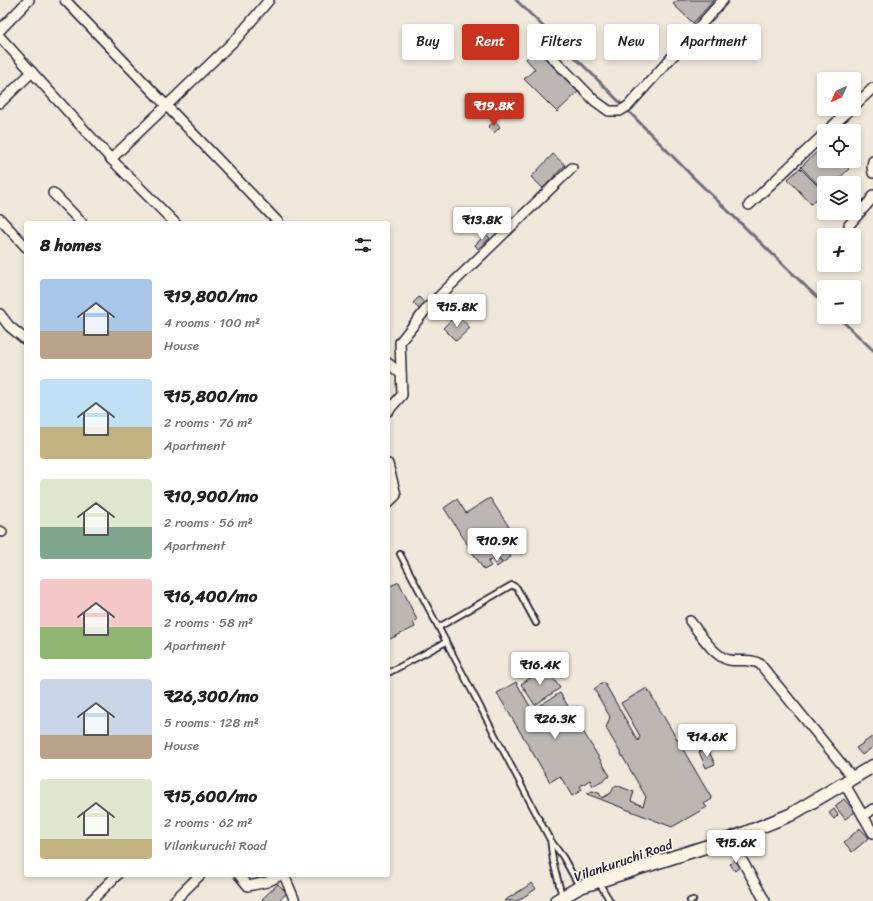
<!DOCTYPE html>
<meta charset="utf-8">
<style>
:root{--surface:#fff;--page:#f2f2f2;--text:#202124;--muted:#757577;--accent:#c8321e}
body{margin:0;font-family:Sriracha,sans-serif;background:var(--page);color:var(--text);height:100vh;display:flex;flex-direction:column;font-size:15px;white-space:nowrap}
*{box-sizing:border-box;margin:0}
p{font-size:13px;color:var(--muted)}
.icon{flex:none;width:22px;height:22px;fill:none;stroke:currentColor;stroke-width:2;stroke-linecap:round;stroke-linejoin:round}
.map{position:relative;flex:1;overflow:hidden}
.details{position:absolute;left:24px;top:221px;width:366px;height:656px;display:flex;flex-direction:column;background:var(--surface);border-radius:4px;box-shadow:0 2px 6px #0003}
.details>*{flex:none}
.hud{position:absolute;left:402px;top:24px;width:380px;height:36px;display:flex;gap:8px}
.needle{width:26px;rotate:225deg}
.buttons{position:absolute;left:817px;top:72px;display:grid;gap:8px}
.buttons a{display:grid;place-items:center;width:44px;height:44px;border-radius:4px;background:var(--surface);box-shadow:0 2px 6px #0003;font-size:20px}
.price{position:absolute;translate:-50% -34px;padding:0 9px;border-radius:4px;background:#fff;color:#222;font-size:13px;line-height:26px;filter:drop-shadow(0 1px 2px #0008)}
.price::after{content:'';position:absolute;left:50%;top:24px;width:12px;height:9px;margin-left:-6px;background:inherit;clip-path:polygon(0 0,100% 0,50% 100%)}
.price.on{background:var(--accent);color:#fff}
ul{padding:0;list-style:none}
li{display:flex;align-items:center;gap:12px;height:100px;padding:0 16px}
li span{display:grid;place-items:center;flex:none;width:112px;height:80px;border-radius:4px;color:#555}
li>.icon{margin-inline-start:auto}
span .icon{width:48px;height:48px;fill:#fffc;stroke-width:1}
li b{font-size:17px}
h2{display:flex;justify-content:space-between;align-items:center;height:48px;padding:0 16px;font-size:17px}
.pill{padding:0 14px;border-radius:4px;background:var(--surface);box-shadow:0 2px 6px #0003;font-size:14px;line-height:36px}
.pill.on{background:var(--accent);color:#fff}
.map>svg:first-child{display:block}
</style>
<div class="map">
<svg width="873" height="901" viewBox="0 0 873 901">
<rect width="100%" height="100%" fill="#efe8db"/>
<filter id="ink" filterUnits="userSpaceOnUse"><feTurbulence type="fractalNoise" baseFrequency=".025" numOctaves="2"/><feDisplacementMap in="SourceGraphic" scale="8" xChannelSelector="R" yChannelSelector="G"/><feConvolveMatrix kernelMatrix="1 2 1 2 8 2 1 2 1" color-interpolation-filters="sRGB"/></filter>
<g filter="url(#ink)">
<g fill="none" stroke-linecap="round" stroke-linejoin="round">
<!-- stream -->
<g stroke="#716f79" stroke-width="3">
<path d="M516 0 592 74 694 178 824 304"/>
<path d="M838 317 873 350"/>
</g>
</g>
<!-- building -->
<g fill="#bcb7b3" stroke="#22223b">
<path d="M678 0H714L693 23 673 4Z"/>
<path d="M536 49 578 92 557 112 524 79 535 69 526 59Z"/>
<path d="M495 121 500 127 494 133 488 127Z"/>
<path d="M824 145V161H842L849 169 834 183H824V191L801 167Z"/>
<path d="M553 154 565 165 543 188 531 177Z"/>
<path d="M800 168 824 192 811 204 788 179Z"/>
<path d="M486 234 490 238 478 249 475 245Z"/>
<path d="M419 297 426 305 421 311 413 303Z"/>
<path d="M457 314 470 328 456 341 443 328Z"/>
<path d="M490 498 515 536 503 544 511 557 502 563 497 556 488 562 491 566 484 570 444 508 457 499 466 513Z"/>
<path d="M498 558 502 563 497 567 493 561Z"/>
<path d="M399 582 417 620 413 622 415 627 388 640V587Z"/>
<path d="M546 668 560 688 535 705 521 684Z"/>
<path d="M516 682 532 710 560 693 610 776 593 786 590 780 580 786 582 790 572 796 560 776 550 782 497 693Z"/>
<path d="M604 682 638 741 640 736 621 703 647 688 712 799 704 804 707 807 672 827 587 794 592 791 599 793 602 798 611 793 614 787 616 785 634 792 631 801 643 806 646 797 606 728 610 717 594 689Z"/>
<path d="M872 737 873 739V747L862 755 856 748Z"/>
<path d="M708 749 715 764 706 768 699 752Z"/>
<path d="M844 799 855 812 845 819 835 806Z"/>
<path d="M834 809 838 815 834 819 829 813Z"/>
<path d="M860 828 869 838 852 852 844 842Z"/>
<path d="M737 858 742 865 735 871 730 864Z"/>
<path d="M532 883 536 889 517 901H504Z"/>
<path d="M278 884 287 893 278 901H264L262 899Z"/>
</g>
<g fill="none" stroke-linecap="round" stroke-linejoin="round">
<!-- lane casing -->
<g stroke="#22223b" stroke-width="8">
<g id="lane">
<path d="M400 554 549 838 563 857 579 886"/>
<path d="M439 627 512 585 517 588 536 623"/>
<path d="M390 672 446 642"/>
<path d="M550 838 553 861 562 896"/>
<path d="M598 881 610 901"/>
<path d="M690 901 693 900"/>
</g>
</g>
<!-- street casing -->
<g stroke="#22223b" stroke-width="12">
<g id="street">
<path d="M65 0 279 223"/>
<path d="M0 30 29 0"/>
<path d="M0 37 111 159 175 223"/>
<path d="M542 47 595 101 609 111H620L628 106 723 0"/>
<path d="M0 103 32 72"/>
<path d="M854 106 873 88"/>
<path d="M827 131 851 109"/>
<path d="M111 159 238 37 269 0"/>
<path d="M873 161 872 166 873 173"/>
<path d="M53 193 82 223"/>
<path d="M749 205 824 134"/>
<path d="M0 219 26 247"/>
<path d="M849 225 870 201 873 195"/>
<path d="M0 314 9 326 26 340"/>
<path d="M388 363 401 374"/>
<path d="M388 411 402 395 400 342 428 307 572 168"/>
<path d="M388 464 396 495 388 503"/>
<path d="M0 531 2 532"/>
<path d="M690 621C699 632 714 657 729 660 740 662 750 658 760 664L853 778"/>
<path d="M844 783 873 833"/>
<path d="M863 816 873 809"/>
<path d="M730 839 765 901"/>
<path d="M239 875 248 886 267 882 281 875"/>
<path d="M284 875 295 901"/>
<path d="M91 901 117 875"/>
<path d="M174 901 200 875"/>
</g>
</g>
<!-- secondary casing -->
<g stroke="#22223b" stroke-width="15">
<path id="secondary" d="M556 901 580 887 730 839 790 815 873 766"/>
</g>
<!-- lane -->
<use href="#lane" stroke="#fcf5e5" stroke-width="4.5"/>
<!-- street -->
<use href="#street" stroke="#fcf5e5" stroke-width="9"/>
<!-- secondary -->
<use href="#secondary" stroke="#fcf5e5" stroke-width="12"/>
</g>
</g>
<g text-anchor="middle" stroke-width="3.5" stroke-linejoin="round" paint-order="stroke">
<!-- street labels -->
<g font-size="13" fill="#22223b" stroke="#fcf5e5">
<text transform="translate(623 860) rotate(-19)" y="5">Vilankuruchi Road</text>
</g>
</g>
</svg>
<div class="buttons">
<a><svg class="needle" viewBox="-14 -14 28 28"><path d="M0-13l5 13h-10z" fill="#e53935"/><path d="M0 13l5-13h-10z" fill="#757577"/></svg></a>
<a><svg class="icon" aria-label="locate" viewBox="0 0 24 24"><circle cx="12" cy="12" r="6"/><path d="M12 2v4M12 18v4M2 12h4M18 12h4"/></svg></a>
<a><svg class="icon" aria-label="layers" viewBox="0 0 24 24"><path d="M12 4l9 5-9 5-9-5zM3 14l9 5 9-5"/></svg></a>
<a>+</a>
<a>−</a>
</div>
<b class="price on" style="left:494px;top:127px">₹19.8K</b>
<b class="price" style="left:482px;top:241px">₹13.8K</b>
<b class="price" style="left:457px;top:328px">₹15.8K</b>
<b class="price" style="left:497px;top:562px">₹10.9K</b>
<b class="price" style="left:540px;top:686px">₹16.4K</b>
<b class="price" style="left:555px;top:740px">₹26.3K</b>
<b class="price" style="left:707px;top:758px">₹14.6K</b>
<b class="price" style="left:736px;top:864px">₹15.6K</b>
<div class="hud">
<a class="pill">Buy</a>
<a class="pill on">Rent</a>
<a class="pill">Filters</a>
<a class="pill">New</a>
<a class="pill">Apartment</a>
</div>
<section class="details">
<h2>8 homes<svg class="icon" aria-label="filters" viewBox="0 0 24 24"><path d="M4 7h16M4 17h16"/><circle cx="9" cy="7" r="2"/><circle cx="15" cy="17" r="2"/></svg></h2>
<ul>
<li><span style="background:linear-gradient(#a9c7e8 65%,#b9a48a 0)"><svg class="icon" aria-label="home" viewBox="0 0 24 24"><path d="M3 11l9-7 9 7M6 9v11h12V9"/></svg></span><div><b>₹19,800/mo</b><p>4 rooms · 100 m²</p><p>House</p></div></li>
<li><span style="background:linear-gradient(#bfe0f5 60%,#c2b280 0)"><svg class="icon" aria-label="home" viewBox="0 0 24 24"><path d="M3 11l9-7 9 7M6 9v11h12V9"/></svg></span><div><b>₹15,800/mo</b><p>2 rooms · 76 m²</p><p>Apartment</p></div></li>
<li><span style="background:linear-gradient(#dfe7d0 60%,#7fa58c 0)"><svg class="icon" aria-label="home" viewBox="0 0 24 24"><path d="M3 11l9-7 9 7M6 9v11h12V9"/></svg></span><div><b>₹10,900/mo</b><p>2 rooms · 56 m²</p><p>Apartment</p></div></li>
<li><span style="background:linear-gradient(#f6c9c9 60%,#8fb573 0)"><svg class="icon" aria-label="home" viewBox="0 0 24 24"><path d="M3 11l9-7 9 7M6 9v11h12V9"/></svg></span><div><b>₹16,400/mo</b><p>2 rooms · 58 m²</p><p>Apartment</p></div></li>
<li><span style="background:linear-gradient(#c9d6e8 70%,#b9a48a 0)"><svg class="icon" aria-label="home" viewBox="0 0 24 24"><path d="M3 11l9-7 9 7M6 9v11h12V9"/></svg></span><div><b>₹26,300/mo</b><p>5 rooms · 128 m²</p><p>House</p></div></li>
<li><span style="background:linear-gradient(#dfe7d0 75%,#c2b280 0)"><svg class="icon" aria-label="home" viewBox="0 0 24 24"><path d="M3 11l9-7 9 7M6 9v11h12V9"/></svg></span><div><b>₹15,600/mo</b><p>2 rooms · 62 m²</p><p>Vilankuruchi Road</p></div></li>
</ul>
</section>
</div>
